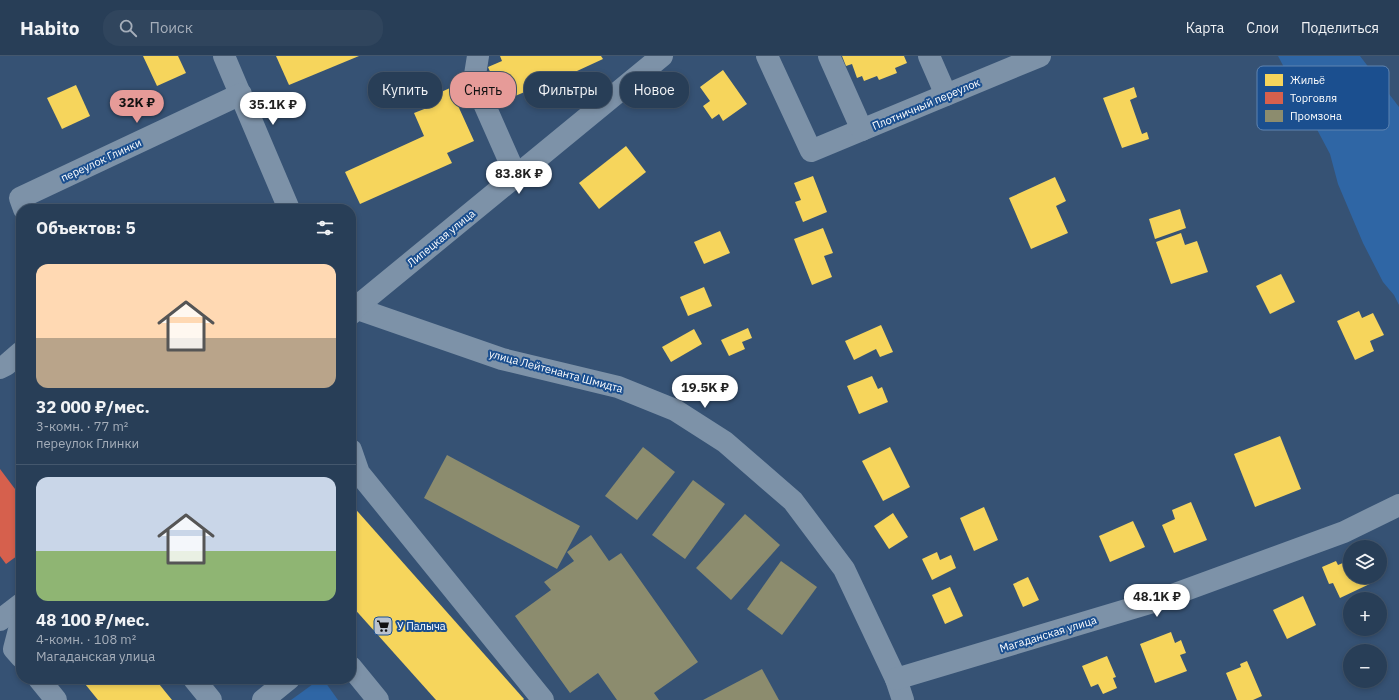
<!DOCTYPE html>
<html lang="ru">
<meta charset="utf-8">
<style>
:root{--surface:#283e57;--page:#30455d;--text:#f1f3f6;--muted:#a5aeba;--line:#44576d;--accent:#e69b98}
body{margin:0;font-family:"IBM Plex Sans",sans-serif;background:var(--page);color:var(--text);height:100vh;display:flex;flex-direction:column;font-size:15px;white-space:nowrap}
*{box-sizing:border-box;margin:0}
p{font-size:13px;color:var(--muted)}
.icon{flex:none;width:22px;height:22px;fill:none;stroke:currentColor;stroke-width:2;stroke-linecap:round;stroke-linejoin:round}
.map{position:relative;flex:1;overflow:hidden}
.side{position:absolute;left:16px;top:148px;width:340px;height:480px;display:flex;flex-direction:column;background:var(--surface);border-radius:16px;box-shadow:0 2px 6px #0003,0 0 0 1px var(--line)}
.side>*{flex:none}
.hud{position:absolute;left:368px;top:16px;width:380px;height:36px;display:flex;gap:8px}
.buttons{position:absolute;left:1343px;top:484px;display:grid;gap:8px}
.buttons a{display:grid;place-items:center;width:44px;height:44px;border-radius:50%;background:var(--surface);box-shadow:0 2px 6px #0003,0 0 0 1px var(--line);font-size:20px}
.price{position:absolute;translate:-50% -34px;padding:0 9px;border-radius:14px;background:#fff;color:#222;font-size:13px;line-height:26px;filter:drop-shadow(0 1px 2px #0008)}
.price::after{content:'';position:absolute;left:50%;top:24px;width:12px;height:9px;margin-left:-6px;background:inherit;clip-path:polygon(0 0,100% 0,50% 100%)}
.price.active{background:var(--accent);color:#111}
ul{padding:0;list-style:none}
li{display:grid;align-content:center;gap:8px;height:212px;padding:0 20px}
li+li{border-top:1px solid var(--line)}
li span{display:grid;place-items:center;height:124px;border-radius:12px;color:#555}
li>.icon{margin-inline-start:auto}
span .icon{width:72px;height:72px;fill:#fffc;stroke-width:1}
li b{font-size:17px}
h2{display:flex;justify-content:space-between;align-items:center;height:48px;padding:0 20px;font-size:17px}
.tag{padding:0 14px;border-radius:16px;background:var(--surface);box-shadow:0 2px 6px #0003,0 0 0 1px var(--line);font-size:14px;line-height:36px}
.tag.active{background:var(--accent);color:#111}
header{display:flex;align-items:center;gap:24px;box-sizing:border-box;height:56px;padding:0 20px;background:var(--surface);border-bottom:1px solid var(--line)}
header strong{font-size:19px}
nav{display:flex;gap:22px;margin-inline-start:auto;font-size:14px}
.search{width:280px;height:36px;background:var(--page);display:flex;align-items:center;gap:10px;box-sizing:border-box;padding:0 14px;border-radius:16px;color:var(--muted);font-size:15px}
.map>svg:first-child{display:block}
</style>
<header>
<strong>Habito</strong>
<div class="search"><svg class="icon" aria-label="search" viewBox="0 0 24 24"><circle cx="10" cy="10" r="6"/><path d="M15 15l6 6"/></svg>Поиск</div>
<nav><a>Карта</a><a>Слои</a><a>Поделиться</a></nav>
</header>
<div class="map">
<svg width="1399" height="644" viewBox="0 0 1399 644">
<rect width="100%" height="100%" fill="#365274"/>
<!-- green -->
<g fill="#2f66a5">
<path d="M1278 0H1360L1399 51V249L1394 239 1383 226 1363 187 1338 128 1330 98Z"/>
<path d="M320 623H323L338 644H291Z"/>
</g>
<!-- homes -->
<g fill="#f6d55c">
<path d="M143 0H178L186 17 157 30Z"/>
<path d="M276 0H359L289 29Z"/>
<path d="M500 0H601L603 3 577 15 583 27 533 49 527 35 503 45 488 11 502 5Z"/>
<path d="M842 0H904L907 7 895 12 897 17 879 24 877 20 864 25 862 20 857 22 852 8 846 10Z"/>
<path d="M723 14 747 48 723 65 719 58 712 63 703 50 710 45 700 31Z"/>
<path d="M76 29 90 60 62 73 47 42Z"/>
<path d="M1134 31 1137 41 1130 44 1142 78 1147 76 1149 83 1122 92 1103 42Z"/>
<path d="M450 32 474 85 447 97 452 107 360 148 345 116 424 80 414 57 432 50 428 42Z"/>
<path d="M626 90 646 116 599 153 579 127Z"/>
<path d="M813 120 827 156 803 166 795 146 801 144 794 127Z"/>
<path d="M1055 121 1066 145 1056 150 1068 177 1031 193 1009 142Z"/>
<path d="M1180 153 1186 172 1155 183 1149 163Z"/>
<path d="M823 172 833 197 824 200 832 221 812 229 794 183Z"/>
<path d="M720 175 730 197 704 208 694 186Z"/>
<path d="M1181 177 1185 189 1197 185 1208 216 1171 228 1156 186Z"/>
<path d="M1281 218 1295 246 1270 258 1256 230Z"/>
<path d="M704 231 712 250 688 260 680 241Z"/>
<path d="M1359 255 1362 262 1373 257 1384 279 1370 285 1374 295 1355 304 1337 265Z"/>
<path d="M881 269 893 296 880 301 876 293 854 304 845 285Z"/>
<path d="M748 272 752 282 742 286 745 293 729 300 721 284Z"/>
<path d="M694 273 702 288 671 306 662 291Z"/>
<path d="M872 320 878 333 882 331 888 346 859 358 847 330Z"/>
<path d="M1280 380 1301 433 1255 451 1234 398Z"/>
<path d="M890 391 910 431 883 445 862 405Z"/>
<path d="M1191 446 1207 484 1174 497 1162 469 1175 463 1172 454Z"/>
<path d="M351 448 524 643 523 644H436L351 549Z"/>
<path d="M984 451 998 484 974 495 960 462Z"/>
<path d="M893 457 908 481 889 493 874 470Z"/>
<path d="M1133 465 1145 491 1110 506 1099 480Z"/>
<path d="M937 496 940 504 951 499 956 512 932 524 922 503Z"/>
<path d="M1350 504V521H1374L1376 525 1340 542 1333 527 1329 528 1322 511 1336 505 1338 509Z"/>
<path d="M1028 521 1039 544 1023 551 1013 528Z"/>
<path d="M950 531 963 560 945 568 932 539Z"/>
<path d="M1303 540 1316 569 1287 583 1273 554Z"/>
<path d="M1171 576 1175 587 1181 584 1186 597 1180 599 1187 615 1155 627 1140 588Z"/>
<path d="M1107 600 1116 621 1113 622 1117 632 1103 638 1098 628 1091 631 1082 610Z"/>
<path d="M1247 605 1262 640 1253 644H1237L1226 617 1241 611 1240 608Z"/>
<path d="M81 623H155L172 644H98Z"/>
</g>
<!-- shops -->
<path fill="#d6604d" d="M0 413 21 441V497L6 508 0 500Z"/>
<!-- industry -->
<g fill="#8c8c6e">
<path d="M643 391 675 416 637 464 605 440Z"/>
<path d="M447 399 580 470 557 513 424 442Z"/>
<path d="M693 424 725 448 685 503 652 479Z"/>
<path d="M745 458 780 489 731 544 696 512Z"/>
<path d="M591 479 609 505 621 497 698 606 654 637 659 644H617L598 617 570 637 515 560 551 534 544 526 574 505 567 496Z"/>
<path d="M781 505 817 531 782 579 747 553Z"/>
<path d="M762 613 779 644H703Z"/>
</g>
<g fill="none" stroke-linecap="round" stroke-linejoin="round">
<!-- minor -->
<g stroke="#7d92a8" stroke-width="22">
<path d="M224 0 289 153"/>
<path d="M478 0 474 25 516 120"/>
<path d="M767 0 811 95 1040 0"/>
<path d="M829 0 862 74"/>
<path d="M929 0 946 39"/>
<path d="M24 153 20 142 241 38"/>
<path d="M351 249 355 252 502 303 618 331 675 354 725 386 793 445 844 513 896 623 903 644"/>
<path d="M351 258 355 252 662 0"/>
<path d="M0 312 6 309 21 296"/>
<path d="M351 394 359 417 543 644"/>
<path d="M0 564 21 548"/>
<path d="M21 566 14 593 21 601"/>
<path d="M351 611 378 644"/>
<path d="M39 623 56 644"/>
<path d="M194 623 211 644"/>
<path d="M896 623 1153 546 1344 476 1399 449"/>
<path d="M263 644 289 623"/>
</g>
</g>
<!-- icons -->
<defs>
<g id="supermarket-square" transform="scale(1)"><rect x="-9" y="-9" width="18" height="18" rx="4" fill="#b9c2ce" stroke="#1b4f8f"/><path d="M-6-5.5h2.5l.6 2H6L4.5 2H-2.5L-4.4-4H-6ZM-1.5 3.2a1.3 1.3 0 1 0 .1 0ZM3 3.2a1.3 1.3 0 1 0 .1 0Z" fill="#111"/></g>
</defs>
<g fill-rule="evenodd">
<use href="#supermarket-square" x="383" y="570"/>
</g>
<g text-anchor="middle" stroke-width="4" stroke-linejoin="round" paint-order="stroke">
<!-- street labels -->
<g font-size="11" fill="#fff" stroke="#1b4f8f">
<text transform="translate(926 48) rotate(-23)" y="4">Плотничный переулок</text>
<text transform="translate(101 104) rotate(-25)" y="4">переулок Глинки</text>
<text transform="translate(441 182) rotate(-39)" y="4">Липецкая улица</text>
<text transform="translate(556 315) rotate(15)" y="4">улица Лейтенанта Шмидта</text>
<text transform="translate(1048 578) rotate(-17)" y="4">Магаданская улица</text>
</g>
<!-- poi labels -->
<g font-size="11" fill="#fff" stroke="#1b4f8f" text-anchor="start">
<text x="397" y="574">У Палыча</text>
</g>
</g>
<!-- legend -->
<rect x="1257" y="10" width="132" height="64" rx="6" fill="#1b4f8f" stroke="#5f84b1" stroke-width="1"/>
<rect x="1265" y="18" width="18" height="12" fill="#f6d55c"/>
<rect x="1265" y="36" width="18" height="12" fill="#d6604d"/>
<rect x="1265" y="54" width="18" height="12" fill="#8c8c6e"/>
<g font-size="11" fill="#fff">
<text x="1290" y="28">Жильё</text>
<text x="1290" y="46">Торговля</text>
<text x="1290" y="64">Промзона</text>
</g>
</svg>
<div class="buttons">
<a><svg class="icon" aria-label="layers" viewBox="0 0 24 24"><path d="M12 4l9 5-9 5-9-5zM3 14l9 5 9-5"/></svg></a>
<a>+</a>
<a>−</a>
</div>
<b class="price active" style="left:137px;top:68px">32K ₽</b>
<b class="price" style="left:273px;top:70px">35.1K ₽</b>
<b class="price" style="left:519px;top:139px">83.8K ₽</b>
<b class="price" style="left:705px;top:353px">19.5K ₽</b>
<b class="price" style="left:1157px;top:562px">48.1K ₽</b>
<div class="hud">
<a class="tag">Купить</a>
<a class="tag active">Снять</a>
<a class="tag">Фильтры</a>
<a class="tag">Новое</a>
</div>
<section class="side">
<h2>Объектов: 5<svg class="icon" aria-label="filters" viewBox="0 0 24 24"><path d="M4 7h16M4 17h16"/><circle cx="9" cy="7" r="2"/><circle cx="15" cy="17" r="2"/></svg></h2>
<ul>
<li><span style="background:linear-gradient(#ffd9b3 60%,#b9a48a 0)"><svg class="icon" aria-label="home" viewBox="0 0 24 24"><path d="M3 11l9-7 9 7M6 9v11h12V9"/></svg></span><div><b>32 000 ₽/мес.</b><p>3-комн. · 77 m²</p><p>переулок Глинки</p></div></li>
<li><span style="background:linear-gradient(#c9d6e8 60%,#8fb573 0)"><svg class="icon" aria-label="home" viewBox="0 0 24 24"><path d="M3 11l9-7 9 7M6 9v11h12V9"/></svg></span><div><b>48 100 ₽/мес.</b><p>4-комн. · 108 m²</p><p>Магаданская улица</p></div></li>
</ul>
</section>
</div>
